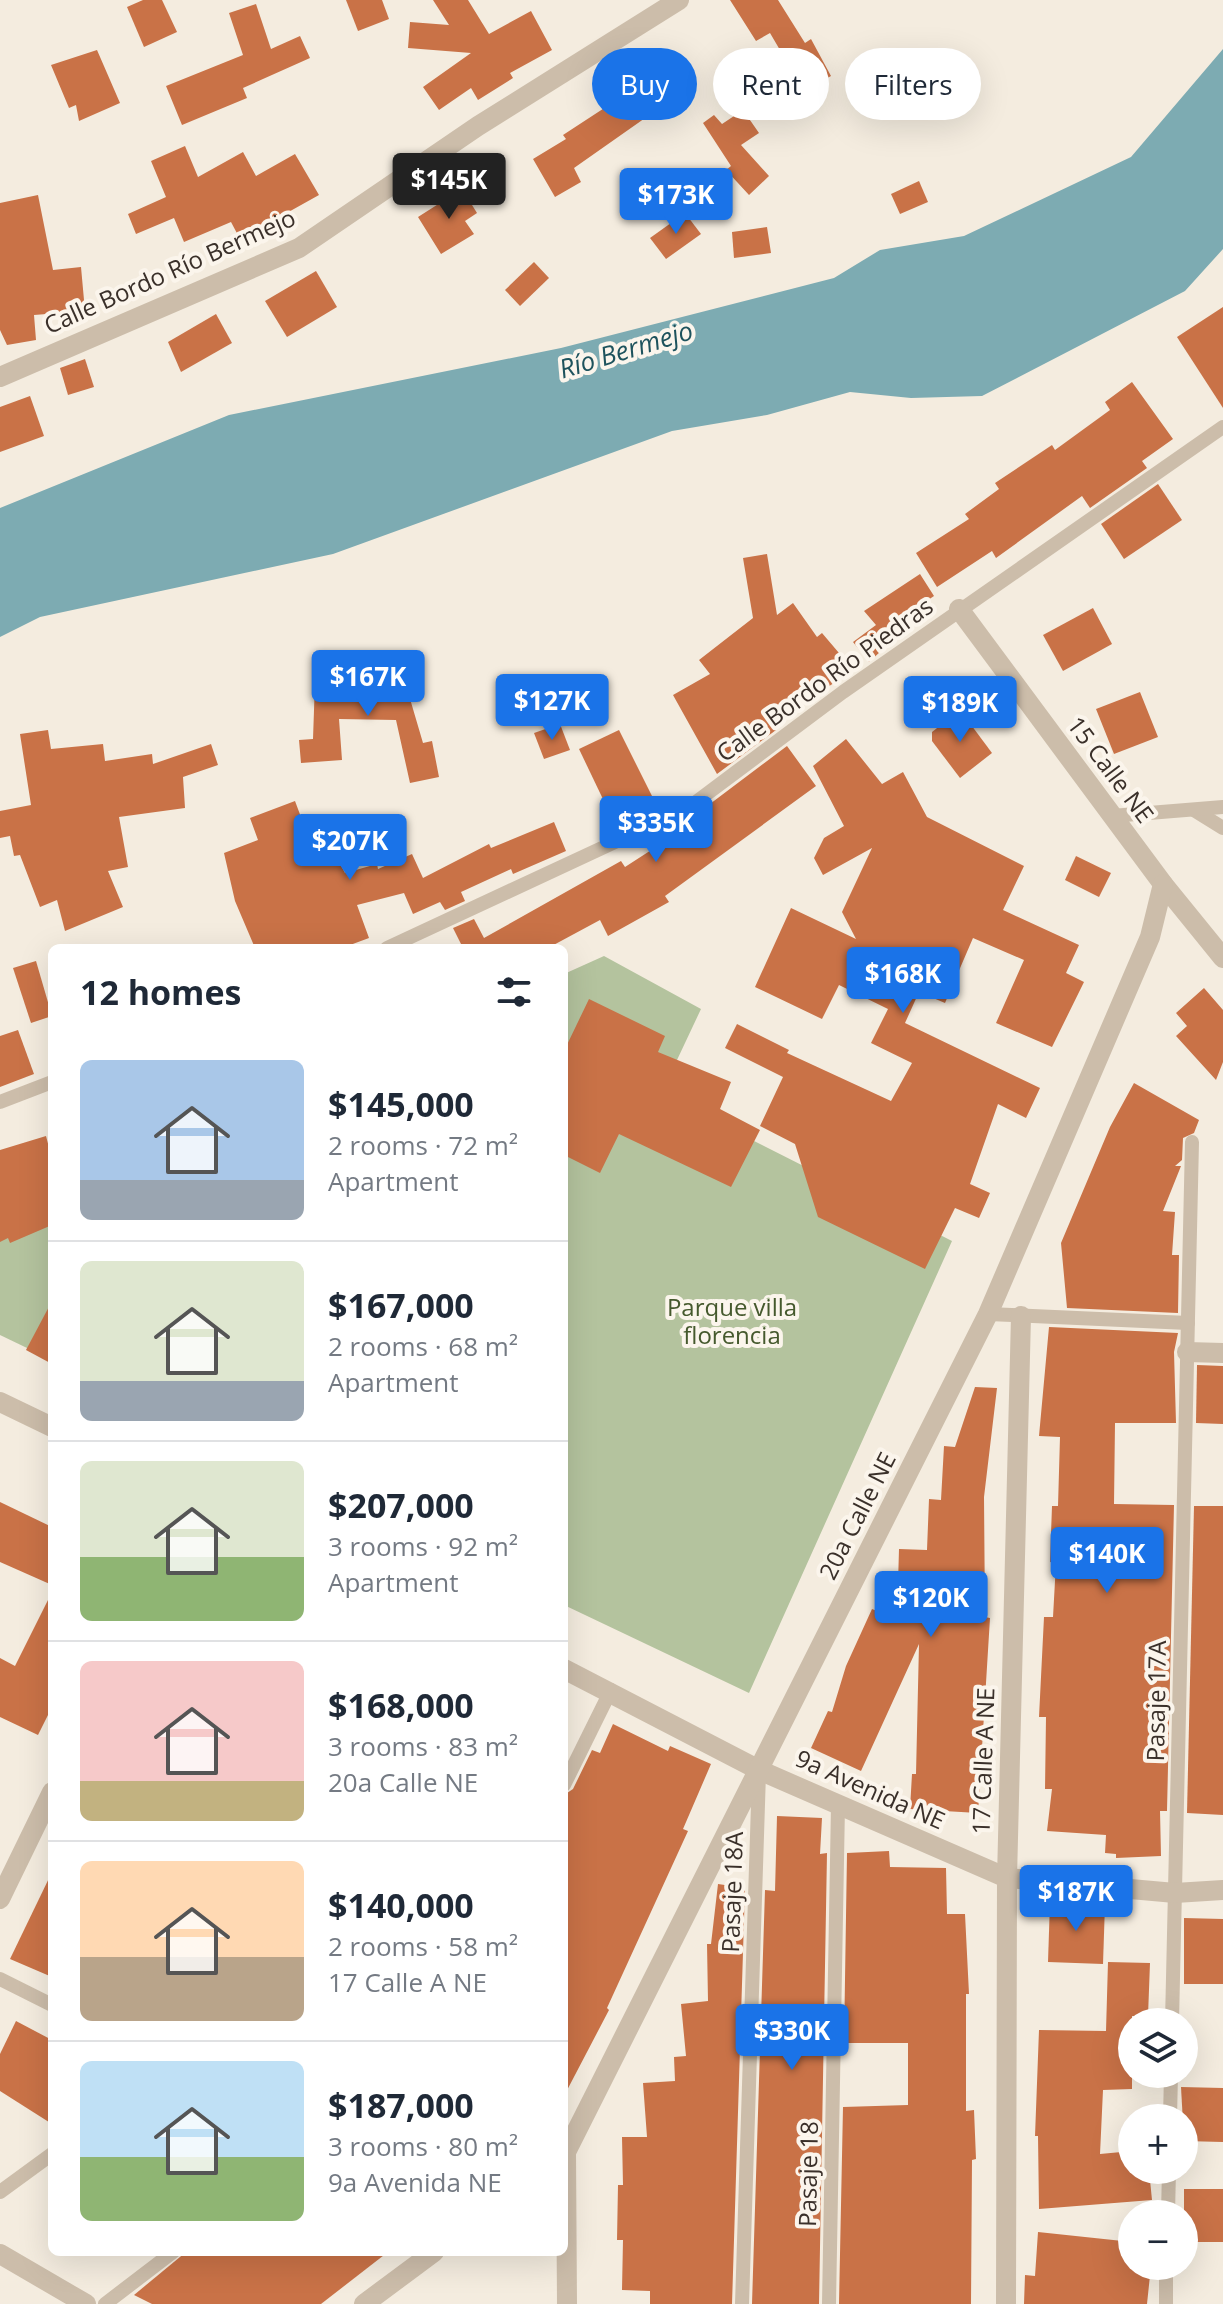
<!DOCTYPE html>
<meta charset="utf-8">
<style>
:root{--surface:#fff;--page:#f6f6f7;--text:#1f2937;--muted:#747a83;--line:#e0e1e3;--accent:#1a73e8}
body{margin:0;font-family:"Open Sans",sans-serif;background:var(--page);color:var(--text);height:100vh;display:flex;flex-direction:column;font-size:30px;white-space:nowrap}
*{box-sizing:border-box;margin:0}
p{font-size:26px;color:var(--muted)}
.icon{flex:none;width:44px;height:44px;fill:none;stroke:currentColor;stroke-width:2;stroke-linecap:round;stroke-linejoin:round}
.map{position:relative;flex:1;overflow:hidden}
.sheet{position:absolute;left:48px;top:944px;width:520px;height:1312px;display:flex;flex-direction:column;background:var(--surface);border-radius:12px;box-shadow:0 8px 32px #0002}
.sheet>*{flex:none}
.top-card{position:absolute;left:592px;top:48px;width:510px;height:72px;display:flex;gap:16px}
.fabs{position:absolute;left:1118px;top:2008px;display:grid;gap:16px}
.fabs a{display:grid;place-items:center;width:80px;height:80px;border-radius:50%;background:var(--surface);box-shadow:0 8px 32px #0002;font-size:40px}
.price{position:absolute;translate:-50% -68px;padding:0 18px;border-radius:8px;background:var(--accent);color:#fff;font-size:26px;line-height:52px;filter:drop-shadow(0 2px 4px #0008)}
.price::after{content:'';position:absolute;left:50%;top:48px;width:24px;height:18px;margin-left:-12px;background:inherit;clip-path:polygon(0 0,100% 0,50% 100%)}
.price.on{background:#222;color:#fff}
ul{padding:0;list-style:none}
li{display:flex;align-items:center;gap:24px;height:200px;padding:0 32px}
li+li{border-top:2px solid var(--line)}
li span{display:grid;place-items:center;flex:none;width:224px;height:160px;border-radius:12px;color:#555}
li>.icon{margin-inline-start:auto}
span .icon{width:96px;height:96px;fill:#fffc;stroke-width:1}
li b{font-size:34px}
h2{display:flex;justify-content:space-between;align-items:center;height:96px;padding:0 32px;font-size:34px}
.chip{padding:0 28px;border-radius:36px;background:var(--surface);box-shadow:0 8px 32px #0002;font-size:28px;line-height:72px}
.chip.on{background:var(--accent);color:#fff}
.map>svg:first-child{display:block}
</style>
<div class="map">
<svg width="1223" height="2304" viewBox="0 0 1223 2304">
<rect width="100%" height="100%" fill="#f4ecdf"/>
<!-- green -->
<g fill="#b4c39e">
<path d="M604 956 701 1009 661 1094 952 1241 749 1693 564 1605V974Z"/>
<path d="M52 1199V1360L0 1335V1222Z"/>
</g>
<!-- water -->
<path fill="#7dabb2" d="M1223 49V249L1185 291 982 396 911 398 850 392 767 415 672 431 333 554 40 617 0 637V508L229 415 561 348 834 278 880 250 964 236 1131 157Z"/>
<!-- building -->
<g fill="#c97247">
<path d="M143 0H162L177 32 144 47 127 7Z"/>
<path d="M346 0H382L389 19 358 31Z"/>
<path d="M433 0H468L489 34 531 11 552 50 510 73 513 78 478 100 471 88 439 110 423 87 471 53 408 48 410 22 449 25Z"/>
<path d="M730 0H778L805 43 811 39 831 76 804 91 770 33 756 41Z"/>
<path d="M256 4 271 49 300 36 310 58 243 88 247 98 182 125 166 86 243 55 229 13Z"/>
<path d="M97 50 120 103 79 121 76 105 69 108 51 65Z"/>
<path d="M651 57 670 86 641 104 648 116 574 168 581 182 555 197 533 159 566 139 563 135 612 103 599 83 619 70 622 75Z"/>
<path d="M743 110 759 133 741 145 769 176 749 195 726 170 731 166 703 123 714 115 722 124Z"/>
<path d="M185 146 198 177 243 152 256 176 295 154 319 195 240 239 231 222 184 242 174 218 136 234 128 214 166 197 151 161Z"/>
<path d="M919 181 928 202 900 214 891 194Z"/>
<path d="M462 189 477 213 465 221 474 234 441 254 418 217Z"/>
<path d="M38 195 53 270 81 267 85 311 34 315 36 340 7 345 0 330V203Z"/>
<path d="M685 213 701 234 666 259 650 238Z"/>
<path d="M767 227 771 253 734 258 732 232Z"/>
<path d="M534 262 549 278 520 306 505 290Z"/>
<path d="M316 271 337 307 287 337 265 301Z"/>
<path d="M1223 307V408L1177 337Z"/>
<path d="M216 314 232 343 181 372 168 342Z"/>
<path d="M85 359 94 387 68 395 60 368Z"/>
<path d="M1132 382 1173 439 1142 461 1147 468 1090 508 1082 496 996 558 992 551 937 587 916 553 969 519 965 514 999 489 995 483 1052 445 1055 450 1110 410 1105 402Z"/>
<path d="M30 396 44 436 0 452V407Z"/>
<path d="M1158 484 1182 520 1124 559 1101 524Z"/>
<path d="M767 554 777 615 793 603 817 637 822 633 839 653 850 673 770 723 776 730 717 774 673 695 710 674 699 660 753 618 743 558Z"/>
<path d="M920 574 934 596 895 622 903 631 869 662 853 642 876 625 864 611Z"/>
<path d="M1093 608 1112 644 1063 671 1043 635Z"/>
<path d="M406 668 408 692 423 743 432 741 439 777 410 783 396 720 339 719 342 760 301 763 299 740 313 739 315 681H321V677Z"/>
<path d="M1140 692 1158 737 1114 754 1096 709Z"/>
<path d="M960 710 992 753 960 778 932 741V732Z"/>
<path d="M560 724 570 750 544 759 534 733Z"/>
<path d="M48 730 51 749 103 744 105 761 152 754 153 764 211 744 218 765 183 777 185 808 119 817 128 867 108 871 123 907 65 931 57 900 40 907 20 855 14 856 10 836 0 838V811L31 805 20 734Z"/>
<path d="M619 730 653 798 612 818 579 749Z"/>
<path d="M846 739 882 784 903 772 927 817 1024 866 1003 910 1079 945 1066 973 1084 982 1052 1047 996 1023 1024 960 973 938 945 1003 919 992 905 1023 1040 1088 1026 1118 998 1104 970 1184 990 1193 979 1218 955 1208 925 1269 818 1217 795 1144 760 1126 783 1077 725 1048 737 1024 789 1050 787 1053 891 1101 912 1063 871 1043 888 1009 839 985 822 1019 755 987 791 908 856 939 842 912 872 848 823 875 814 858 824 838 844 826 813 766Z"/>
<path d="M787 746 816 786 665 896 669 902 608 936 600 920 548 948H463L453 928 474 919 484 938 621 861 625 867 676 834 672 828 694 816Z"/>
<path d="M295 801 317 860 333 851 345 873 377 864 378 869 412 854 423 878 489 844 491 848 554 822 566 851 513 874 511 869 461 892 465 901 445 910 440 902 413 914 404 893 357 905 369 938 342 948H255L235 901 224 853 258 840 250 818Z"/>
<path d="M1076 856 1111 873 1099 897 1065 880Z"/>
<path d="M36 961 52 1016 31 1023 13 968Z"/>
<path d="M1204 988 1223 1010V1062L1216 1080 1176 1036 1187 1026 1176 1013Z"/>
<path d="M589 999 665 1036 658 1052 731 1082 720 1109 760 1130 731 1187 619 1134 600 1173 564 1155V1051Z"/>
<path d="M18 1030 34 1074 0 1087V1036Z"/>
<path d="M1134 1083 1199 1120 1194 1133 1183 1138 1182 1160 1175 1166H1181L1163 1211 1175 1212 1172 1255H1179L1178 1313 1067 1308 1061 1243 1110 1127Z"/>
<path d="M46 1136 52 1159V1225L10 1243 8 1238 0 1242V1150Z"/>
<path d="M52 1301V1364L26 1350Z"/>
<path d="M1049 1327 1178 1333 1174 1352 1176 1423H1115L1114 1504 1174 1505 1167 1811H1160L1161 1856 1116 1858V1854L1105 1853 1106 1835 1047 1831 1052 1789H1045L1046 1717H1039L1044 1617H1053L1056 1563 1050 1562 1052 1506H1058L1060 1437 1039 1436Z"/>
<path d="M1197 1365 1223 1366V1424L1196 1423Z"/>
<path d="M975 1387 997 1388 984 1497 985 1617 990 1618 978 1813 910 1809 912 1774H916L919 1644 861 1771 811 1748 828 1711 832 1712 846 1666 872 1609 897 1619 899 1549 927 1550 929 1499 941 1500 944 1446 955 1447Z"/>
<path d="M0 1502 52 1527V1585L0 1562Z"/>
<path d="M1194 1506H1223V1815L1187 1813Z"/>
<path d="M52 1592V1707L38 1735 0 1717V1658L15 1666Z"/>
<path d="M613 1724 668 1751 670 1746 711 1764 683 1829 688 1831 607 2008 609 2010 564 2096V1795L573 1789 592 1750 600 1753Z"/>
<path d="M777 1816 822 1818 820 1854 827 1853 819 2304H752L765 1890 775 1891Z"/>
<path d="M889 1851 890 1867 946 1868 947 1914H965L969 1994H966V2111L974 2110 976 2159 972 2160 971 2304H839L843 2107 908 2105V2043H844L847 1853Z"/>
<path d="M52 1872V1977L10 1959Z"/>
<path d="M718 1884 745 1888 732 2304H650V2291L622 2290 623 2240H617L618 2185H623L622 2137H647L643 2083 675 2081 674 2057 686 2056 681 2004 708 2001 707 1944H711Z"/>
<path d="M1050 1902 1105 1904 1103 1964 1048 1962Z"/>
<path d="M1184 1918 1223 1919V1984H1184Z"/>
<path d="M1108 1962 1150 1963 1148 2016H1132V2089L1103 2090 1100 2154 1132 2151V2170H1149L1152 2200 1039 2209 1038 2136H1035L1039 2030 1106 2031Z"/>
<path d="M16 2021 52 2040V2124L0 2091V2054Z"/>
<path d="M1181 2087 1223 2088V2142L1184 2141Z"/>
<rect x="1184" y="2189" width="39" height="53"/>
<path d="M1038 2232 1132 2242V2266H1151L1147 2304H1024L1025 2275 1035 2276Z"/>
<path d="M186 2252H388L321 2304H152L134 2295Z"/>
</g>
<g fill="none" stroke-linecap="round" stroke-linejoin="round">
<!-- service -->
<g stroke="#ccbdaa" stroke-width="14">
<path d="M1194 810 1223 828"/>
<path d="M1112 816 1223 807"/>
<path d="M387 948 688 808 843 692 1223 427"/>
<path d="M0 1102 52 1082"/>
<path d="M988 1314 1188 1323"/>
<path d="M564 1785 611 1690"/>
<path d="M0 1979 52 2005"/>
<path d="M1172 2022 1192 1142"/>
<path d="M1170 2118 1171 2074"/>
<path d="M0 2192 52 2154"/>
<path d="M1168 2214 1169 2170"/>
<path d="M105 2304 173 2252"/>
<path d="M742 2304 759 1773"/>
<path d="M829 2304 838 1805"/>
<path d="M1166 2304V2266"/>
</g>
<!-- minor -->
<g stroke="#ccbdaa" stroke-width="20">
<path d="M0 377 299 248 478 126 679 0"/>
<path d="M959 609 1163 884 1223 958"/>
<path d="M1187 1352 1223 1353"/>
<path d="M0 1402 52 1427"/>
<path d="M564 1669 759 1770 1007 1878 1175 1893 1223 1890"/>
<path d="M0 1899 52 1792"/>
<path d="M566 2154 567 2304"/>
<path d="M564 2156 988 1314 1150 937 1163 884"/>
<path d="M0 2254 86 2304"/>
<path d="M364 2304 434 2252"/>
<path d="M1006 2304 1007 1878 1021 1316"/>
</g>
</g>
<g text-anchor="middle" stroke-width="8" stroke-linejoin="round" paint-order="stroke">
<!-- street labels -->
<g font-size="24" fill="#3a302a" stroke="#fbf5ec">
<text transform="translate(170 272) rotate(-24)" y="8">Calle Bordo Río Bermejo</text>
<text transform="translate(825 680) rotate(-36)" y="8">Calle Bordo Río Piedras</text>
<text transform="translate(1110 770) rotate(53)" y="8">15 Calle NE</text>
<text transform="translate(858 1516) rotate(-63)" y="8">20a Calle NE</text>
<text transform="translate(1157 1701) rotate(-89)" y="8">Pasaje 17A</text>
<text transform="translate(984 1761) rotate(-88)" y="8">17 Calle A NE</text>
<text transform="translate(870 1790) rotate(24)" y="8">9a Avenida NE</text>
<text transform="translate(733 1892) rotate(-88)" y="8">Pasaje 18A</text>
<text transform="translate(809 2174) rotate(-89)" y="8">Pasaje 18</text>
</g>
<!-- park labels -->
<g font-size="24" fill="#45592d" stroke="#fbf5ec">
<text x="732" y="1316">Parque villa<tspan x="732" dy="28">florencia</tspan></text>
</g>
<!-- water labels -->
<g font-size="26" font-style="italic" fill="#1e535d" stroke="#fbf5ec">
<text transform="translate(626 350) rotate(-17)" y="9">Río Bermejo</text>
</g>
</g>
</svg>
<div class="fabs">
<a><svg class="icon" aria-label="layers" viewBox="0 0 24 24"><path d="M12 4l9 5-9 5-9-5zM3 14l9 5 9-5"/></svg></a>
<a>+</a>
<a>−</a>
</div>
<b class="price on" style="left:449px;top:221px">$145K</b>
<b class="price" style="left:676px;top:236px">$173K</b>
<b class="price" style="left:368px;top:718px">$167K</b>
<b class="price" style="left:552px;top:742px">$127K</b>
<b class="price" style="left:960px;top:744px">$189K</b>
<b class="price" style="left:656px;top:864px">$335K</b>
<b class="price" style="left:350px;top:882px">$207K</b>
<b class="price" style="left:903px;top:1015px">$168K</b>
<b class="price" style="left:1107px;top:1595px">$140K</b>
<b class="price" style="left:931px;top:1639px">$120K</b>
<b class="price" style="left:1076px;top:1933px">$187K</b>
<b class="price" style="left:792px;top:2072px">$330K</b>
<div class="top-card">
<a class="chip on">Buy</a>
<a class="chip">Rent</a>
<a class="chip">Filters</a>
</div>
<section class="sheet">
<h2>12 homes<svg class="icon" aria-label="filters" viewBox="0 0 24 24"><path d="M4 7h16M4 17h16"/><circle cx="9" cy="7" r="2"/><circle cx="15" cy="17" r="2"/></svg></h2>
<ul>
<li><span style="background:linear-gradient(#a9c7e8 75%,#9aa5b1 0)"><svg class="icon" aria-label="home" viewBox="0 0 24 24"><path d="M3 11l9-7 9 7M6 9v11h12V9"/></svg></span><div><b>$145,000</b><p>2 rooms · 72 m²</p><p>Apartment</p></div></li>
<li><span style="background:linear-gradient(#dfe7d0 75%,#9aa5b1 0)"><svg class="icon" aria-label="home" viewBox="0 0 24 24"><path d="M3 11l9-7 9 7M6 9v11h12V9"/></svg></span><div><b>$167,000</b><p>2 rooms · 68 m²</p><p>Apartment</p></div></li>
<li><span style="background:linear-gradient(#dfe7d0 60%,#8fb573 0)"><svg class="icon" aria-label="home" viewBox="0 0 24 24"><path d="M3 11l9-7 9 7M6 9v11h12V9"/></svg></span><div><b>$207,000</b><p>3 rooms · 92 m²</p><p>Apartment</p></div></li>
<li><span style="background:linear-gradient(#f6c9c9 75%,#c2b280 0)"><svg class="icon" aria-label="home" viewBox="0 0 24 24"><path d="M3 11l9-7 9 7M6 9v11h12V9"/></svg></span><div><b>$168,000</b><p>3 rooms · 83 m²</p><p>20a Calle NE</p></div></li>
<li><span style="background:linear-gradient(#ffd9b3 60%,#b9a48a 0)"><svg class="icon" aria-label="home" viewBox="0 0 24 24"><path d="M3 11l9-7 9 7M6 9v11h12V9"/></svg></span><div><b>$140,000</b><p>2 rooms · 58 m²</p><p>17 Calle A NE</p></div></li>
<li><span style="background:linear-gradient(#bfe0f5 60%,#8fb573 0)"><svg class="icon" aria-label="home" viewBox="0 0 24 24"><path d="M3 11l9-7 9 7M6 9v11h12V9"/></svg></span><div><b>$187,000</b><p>3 rooms · 80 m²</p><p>9a Avenida NE</p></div></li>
</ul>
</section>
</div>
